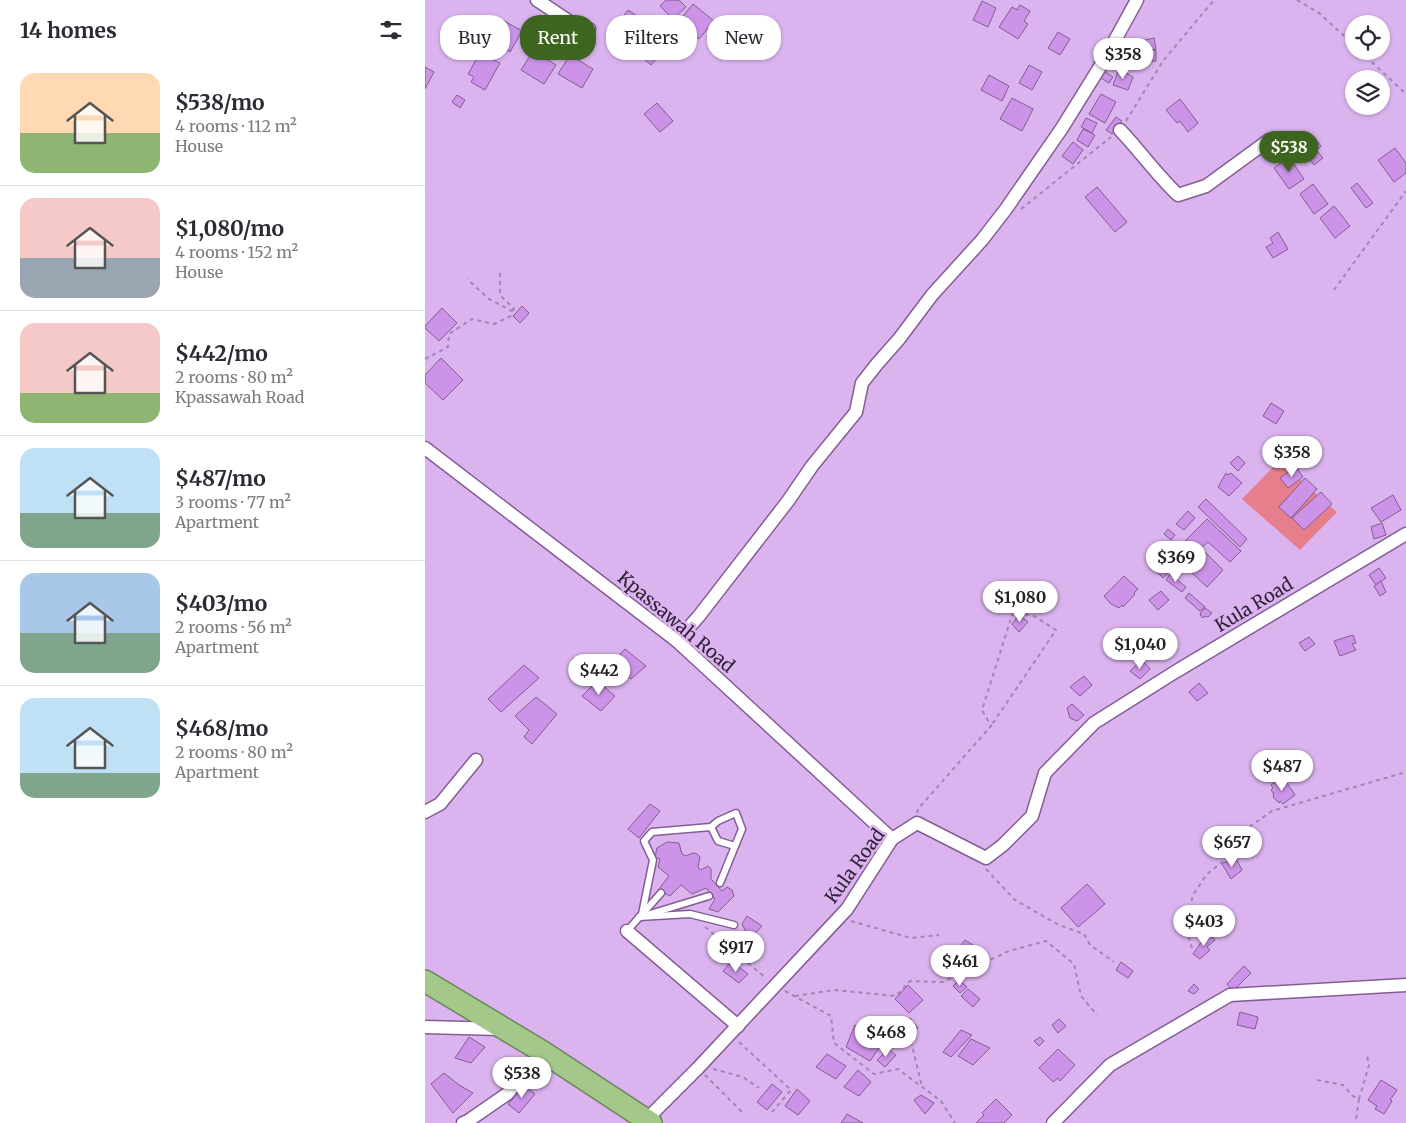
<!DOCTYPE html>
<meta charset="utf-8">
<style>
:root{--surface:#fff;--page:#f2f2f3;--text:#2b2b33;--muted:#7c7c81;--line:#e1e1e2;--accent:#3e6520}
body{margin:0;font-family:Merriweather,serif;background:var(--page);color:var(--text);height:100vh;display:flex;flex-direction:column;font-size:19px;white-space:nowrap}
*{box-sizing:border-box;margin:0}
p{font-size:16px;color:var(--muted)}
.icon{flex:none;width:28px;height:28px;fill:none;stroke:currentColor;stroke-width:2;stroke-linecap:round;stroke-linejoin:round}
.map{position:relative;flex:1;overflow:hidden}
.sheet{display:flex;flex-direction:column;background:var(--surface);width:425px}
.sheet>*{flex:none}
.banner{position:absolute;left:15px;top:15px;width:475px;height:45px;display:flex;gap:10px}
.buttons{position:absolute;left:920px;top:15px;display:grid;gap:10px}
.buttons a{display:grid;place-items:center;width:45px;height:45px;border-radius:50%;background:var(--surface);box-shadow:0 1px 4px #0004;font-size:25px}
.price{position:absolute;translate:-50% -42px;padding:0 11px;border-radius:18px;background:#fff;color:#222;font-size:16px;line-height:32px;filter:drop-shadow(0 1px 2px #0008)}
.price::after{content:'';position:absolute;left:50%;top:30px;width:15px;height:11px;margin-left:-8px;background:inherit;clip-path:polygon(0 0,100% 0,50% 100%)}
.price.on{background:var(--accent);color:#fff}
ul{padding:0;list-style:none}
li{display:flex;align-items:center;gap:15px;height:125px;padding:0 20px}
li+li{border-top:1px solid var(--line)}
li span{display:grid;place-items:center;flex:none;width:140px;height:100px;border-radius:15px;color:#555}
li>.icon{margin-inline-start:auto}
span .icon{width:60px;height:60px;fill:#fffc;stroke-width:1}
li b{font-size:21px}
h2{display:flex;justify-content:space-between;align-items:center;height:60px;padding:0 20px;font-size:21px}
.pill{padding:0 18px;border-radius:20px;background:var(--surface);box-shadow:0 1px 4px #0004;font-size:18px;line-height:45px}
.pill.on{background:var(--accent);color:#fff}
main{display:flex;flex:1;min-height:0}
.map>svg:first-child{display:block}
</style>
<main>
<section class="sheet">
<h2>14 homes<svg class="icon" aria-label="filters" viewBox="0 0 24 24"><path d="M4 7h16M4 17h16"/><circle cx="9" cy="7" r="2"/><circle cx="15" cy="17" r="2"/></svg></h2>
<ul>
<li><span style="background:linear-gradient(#ffd9b3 60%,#8fb573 0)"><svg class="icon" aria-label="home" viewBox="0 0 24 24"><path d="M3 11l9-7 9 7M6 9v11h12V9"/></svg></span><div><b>$538/mo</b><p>4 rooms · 112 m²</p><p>House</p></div></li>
<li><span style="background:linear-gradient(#f6c9c9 60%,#9aa5b1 0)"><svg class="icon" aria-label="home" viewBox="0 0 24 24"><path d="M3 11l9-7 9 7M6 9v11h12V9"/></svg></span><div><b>$1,080/mo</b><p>4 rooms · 152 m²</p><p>House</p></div></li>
<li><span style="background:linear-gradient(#f6c9c9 70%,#8fb573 0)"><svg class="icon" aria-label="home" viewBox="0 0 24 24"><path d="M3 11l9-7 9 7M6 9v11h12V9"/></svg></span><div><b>$442/mo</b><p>2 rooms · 80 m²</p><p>Kpassawah Road</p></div></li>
<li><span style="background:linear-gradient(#bfe0f5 65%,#7fa58c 0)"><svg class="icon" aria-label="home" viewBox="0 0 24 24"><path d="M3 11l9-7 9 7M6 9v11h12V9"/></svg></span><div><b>$487/mo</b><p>3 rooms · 77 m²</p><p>Apartment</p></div></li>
<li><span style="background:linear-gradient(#a9c7e8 60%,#7fa58c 0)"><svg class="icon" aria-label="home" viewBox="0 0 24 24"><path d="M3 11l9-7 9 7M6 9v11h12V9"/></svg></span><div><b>$403/mo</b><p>2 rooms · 56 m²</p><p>Apartment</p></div></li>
<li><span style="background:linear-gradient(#bfe0f5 75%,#7fa58c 0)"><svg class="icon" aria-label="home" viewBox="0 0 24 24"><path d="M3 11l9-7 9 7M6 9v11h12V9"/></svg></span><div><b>$468/mo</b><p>2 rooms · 80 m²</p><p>Apartment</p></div></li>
</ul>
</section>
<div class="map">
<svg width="981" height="1123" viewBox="0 0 981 1123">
<rect width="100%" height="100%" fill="#dbb4ef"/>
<!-- pitch -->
<path fill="#e67f8b" d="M854 461 912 512 875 550 817 499Z"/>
<!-- building -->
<g fill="#cc93e8" stroke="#815d93">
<path d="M241 0H254L261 7 248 19 235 6Z"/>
<path d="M557 1 571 8 563 27 548 20Z"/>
<path d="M268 4 289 21 274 39 254 21Z"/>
<path d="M595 5 605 11 599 21 603 24 593 39 574 27 587 7 592 10Z"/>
<path d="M203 10 217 19 211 27 197 18Z"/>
<path d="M74 18 97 31 85 52 62 38Z"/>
<path d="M633 32 645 39 635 55 623 48Z"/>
<path d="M221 34 239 50 226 65 220 60 225 55 222 52 216 58 206 50Z"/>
<path d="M729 38 731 49 722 51 720 40Z"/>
<path d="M720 50H731V61L720 62Z"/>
<path d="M108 51 131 65 119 84 96 70Z"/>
<path d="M55 53 75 63 60 90 46 82 49 77 43 74Z"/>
<path d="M145 55 168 69 157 88 133 74Z"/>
<path d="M604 65 617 72 607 90 594 83Z"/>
<path d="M0 67 9 72 0 89Z"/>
<path d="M694 69 708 77 703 90 688 85Z"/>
<path d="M680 72 688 77 684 83 676 78Z"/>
<path d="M564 75 584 86 577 101 556 90Z"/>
<path d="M676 94 691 102 680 123 664 114Z"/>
<path d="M32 95 40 100 35 108 27 102Z"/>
<path d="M587 98 608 109 597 131 575 119Z"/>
<path d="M755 99 773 123 763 132 755 121 752 123 741 110Z"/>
<path d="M232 103 248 121 235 132 219 114Z"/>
<path d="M691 117 697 121 687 134 681 130Z"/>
<path d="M661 118 672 123 667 133 656 127Z"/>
<path d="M658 129 670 135 663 147 652 140Z"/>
<path d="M888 136 896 146 891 150 898 158 889 165 875 147Z"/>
<path d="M648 142 658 150 648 164 637 156Z"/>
<path d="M970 148 981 163V173L969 182 953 160Z"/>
<path d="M864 157 879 179 864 189 849 168Z"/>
<path d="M932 183 948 203 941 208 926 188Z"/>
<path d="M888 184 903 204 889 214 875 194Z"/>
<path d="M672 187 702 222 690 232 660 197Z"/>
<path d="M909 206 925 226 910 238 895 218Z"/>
<path d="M853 232 863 249 848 258 841 247 848 243 845 238Z"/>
<path d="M97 306 104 313 95 323 88 316Z"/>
<path d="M17 308 32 323 14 341 0 328V326Z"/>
<path d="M16 358 38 380 18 400 0 383V375Z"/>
<path d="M846 403 859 411 851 424 838 416Z"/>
<path d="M813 456 820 463 813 471 805 463Z"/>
<path d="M871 467 878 477 863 488 855 478Z"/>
<path d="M801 473 803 475 806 473 817 483 804 496 793 487Z"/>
<path d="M880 478 892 489 866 518 854 507Z"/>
<path d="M896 492 907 504 879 530 867 518Z"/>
<path d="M968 495 976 510 956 522 946 508Z"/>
<path d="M781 499 822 539 815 547 773 507Z"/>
<path d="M763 511 770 518 759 530 751 524Z"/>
<path d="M782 519 816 551 805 562 783 542 776 548 798 570 782 587 747 554Z"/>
<path d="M957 523 961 535 949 539 946 527Z"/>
<path d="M743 529 750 535 746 540 739 534Z"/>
<path d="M743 557 751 565 738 578 728 568 735 560 737 563Z"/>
<path d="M954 568 961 578 951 585 944 575Z"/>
<path d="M745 574 761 587 757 592 741 580Z"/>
<path d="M699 576 713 589 709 593 710 594 698 607 697 605 694 608 686 604 679 596Z"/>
<path d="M956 581 961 592 955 596 949 586Z"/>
<path d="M736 591 744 600 733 610 724 600Z"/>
<path d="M764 593 780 607 775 611 760 598Z"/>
<path d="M780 608 787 613 783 617 780 616 778 618 775 615 776 612Z"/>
<path d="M594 615 603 622 594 632 587 624Z"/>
<path d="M690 634 699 642 689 652 680 644Z"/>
<path d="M928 635 931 643 927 644 931 650 915 656 909 641Z"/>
<path d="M884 637 890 644 880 651 874 643Z"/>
<path d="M200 649 221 666 206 679 187 663Z"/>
<path d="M159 654 164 663 151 669 147 659Z"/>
<path d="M717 660 725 669 715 679 705 671Z"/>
<path d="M99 665 114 678 76 712 63 699Z"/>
<path d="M659 676 667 685 655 696 645 687Z"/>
<path d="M172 681 190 696 176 711 157 696Z"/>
<path d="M774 683 783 693 772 701 764 692Z"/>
<path d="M111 697 132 714 107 744 99 737 104 730 90 716Z"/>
<path d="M647 704 659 715 652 721 645 718 642 708Z"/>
<path d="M854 779 856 783 860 780 870 795 858 804 855 801 854 803 848 797 849 794 846 790 848 788 846 785Z"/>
<path d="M225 804 235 811 214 838 203 829Z"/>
<path d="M242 842 254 843 257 854 261 856 268 853 272 854 275 857 273 867 276 870 283 866 286 869V879L297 891 302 887 307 890 309 896 293 912 284 909 290 899 281 888 267 894 256 885 245 896 233 890 244 876 233 867 235 859 230 857 232 848Z"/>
<path d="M810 857 817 870 806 879 797 864Z"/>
<path d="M662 884 680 904 653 927 636 908Z"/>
<path d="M322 916 337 926 325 939 317 924Z"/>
<path d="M784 934 790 940 782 947 785 950 775 959 768 954 777 941Z"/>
<path d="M540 940 551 947 546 958 531 951Z"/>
<path d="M696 962 708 971 703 978 691 970Z"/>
<path d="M305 963 308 967 311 965 323 974 314 983 298 971Z"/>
<path d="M819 966 826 973 808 991 802 984Z"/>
<path d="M534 980 542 987 535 993 528 986Z"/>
<path d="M769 984 774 989 769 994 763 991Z"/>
<path d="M483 985 498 1000 484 1013 470 999Z"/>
<path d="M543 989 555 999 548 1007 536 996Z"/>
<path d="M815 1012 833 1017 830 1029 812 1025Z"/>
<path d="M485 1018 493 1028 485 1037 475 1026Z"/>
<path d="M634 1019 641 1026 633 1033 627 1025Z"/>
<path d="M430 1025 457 1044 445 1061 421 1047Z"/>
<path d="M536 1030 547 1035 526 1057 518 1052Z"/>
<path d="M44 1037 60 1047 46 1063 30 1058Z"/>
<path d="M615 1037 619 1041 614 1046 609 1041Z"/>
<path d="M546 1039 565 1048 548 1065 533 1056Z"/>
<path d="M463 1049 471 1055 460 1067 452 1060Z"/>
<path d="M633 1049 650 1065 635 1081 633 1078 628 1082 614 1068Z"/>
<path d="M402 1054 421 1066 411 1079 391 1067Z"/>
<path d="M433 1070 446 1082 434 1096 419 1087Z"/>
<path d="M19 1073 34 1085 48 1093 28 1113 6 1084Z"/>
<path d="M956 1080 972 1090 965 1100 967 1101 959 1114 950 1109 952 1106 943 1100Z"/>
<path d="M347 1084 357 1092 342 1110 332 1102Z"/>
<path d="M100 1086 110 1094 94 1113 83 1104Z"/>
<path d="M372 1089 385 1101 373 1115 360 1106Z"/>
<path d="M496 1095 509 1103 500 1114 489 1100Z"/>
<path d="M571 1099 587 1115 579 1123H551L559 1115 557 1113Z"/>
<path d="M422 1114 438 1123H416Z"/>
</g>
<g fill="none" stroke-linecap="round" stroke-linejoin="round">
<!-- service casing -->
<g stroke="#825e94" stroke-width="9">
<g id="service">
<path d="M286 827 293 841 310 846"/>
<path d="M217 914 228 860 219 841 227 832 286 827 293 821 311 813 317 829 295 883"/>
<path d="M225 914 284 896"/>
<path d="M214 917 265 914 309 925"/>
<path d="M202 931 236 893"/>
</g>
</g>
<!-- minor casing -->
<g stroke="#825e94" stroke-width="15">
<g id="minor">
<path d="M112 0 145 22 164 29"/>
<path d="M695 130C715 151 732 175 753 195L781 186 844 140"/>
<path d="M0 448 252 641 467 839"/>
<path d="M252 641 274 616 363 501 387 466 431 412 437 383 452 364 474 339 507 295 557 240 581 209 637 128 678 62 712 0"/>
<path d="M0 812 15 804 51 760"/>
<path d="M202 931 313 1026"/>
<path d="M0 1027 75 1029"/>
<path d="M221 1120 273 1068 422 909 467 839 492 823 561 858 578 845 607 816 620 773 669 723 750 672 981 534"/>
<path d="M38 1123 43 1121 82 1094 118 1052"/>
<path d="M628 1123 685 1065 805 995 981 985"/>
</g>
</g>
<!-- trunk casing -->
<g stroke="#6c855a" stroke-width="24">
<path id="trunk" d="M0 981 118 1052 226 1123"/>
</g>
<!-- path -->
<g stroke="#a384b3" stroke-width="2" stroke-dasharray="4 4" stroke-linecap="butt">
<path d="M872 0 894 13 929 45"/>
<path d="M935 51 981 94"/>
<path d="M701 121 738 61 789 0"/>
<path d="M596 209 686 137"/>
<path d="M75 273V295L89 309 87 311"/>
<path d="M909 290 981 191"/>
<path d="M0 359 23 347 24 334 47 319 69 324 86 316 87 311 64 299 42 279"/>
<path d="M492 813 493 809 566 726 557 710 588 612 609 616 631 630 566 726"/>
<path d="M561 869 590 900 634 925 659 934 665 945 689 962"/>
<path d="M426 921 486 938 514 935"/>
<path d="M280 927 341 978"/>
<path d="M767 948 763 935V914L768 895 782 874 800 860 817 832 847 811 981 772"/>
<path d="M360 991 406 1016 409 1043 449 1074 473 1069 516 1101 530 1123"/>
<path d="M370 996 409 990 471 996 485 981 518 982 584 951 621 941 649 964 656 996 672 1015"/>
<path d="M486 1041 497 1087"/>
<path d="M314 1042 366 1090 347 1112"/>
<path d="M288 1069 318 1077 334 1088"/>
<path d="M280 1075 319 1114"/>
<path d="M892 1080 918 1085 928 1096 934 1099 931 1119"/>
<path d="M934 1099 944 1065 942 1056"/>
</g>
<!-- service -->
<use href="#service" stroke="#fff" stroke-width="6"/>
<!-- minor -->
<use href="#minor" stroke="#fff" stroke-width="12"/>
<!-- trunk -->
<use href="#trunk" stroke="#a3c88a" stroke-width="21"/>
</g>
<g text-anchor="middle" stroke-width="5" stroke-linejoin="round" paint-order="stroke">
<!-- street labels -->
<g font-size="18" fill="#312239" stroke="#dbb4ef">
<text transform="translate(829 605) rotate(-31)" y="6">Kula Road</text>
<text transform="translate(251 622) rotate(40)" y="6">Kpassawah Road</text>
<text transform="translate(430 866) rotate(-54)" y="6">Kula Road</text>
</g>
</g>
</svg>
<div class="buttons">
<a><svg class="icon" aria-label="locate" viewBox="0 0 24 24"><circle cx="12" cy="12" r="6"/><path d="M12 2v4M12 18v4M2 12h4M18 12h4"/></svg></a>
<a><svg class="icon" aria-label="layers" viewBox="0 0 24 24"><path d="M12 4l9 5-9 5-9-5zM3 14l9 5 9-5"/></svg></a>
</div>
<b class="price" style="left:698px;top:80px">$358</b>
<b class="price on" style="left:864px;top:173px">$538</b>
<b class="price" style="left:867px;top:478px">$358</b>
<b class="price" style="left:751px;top:583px">$369</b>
<b class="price" style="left:595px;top:623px">$1,080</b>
<b class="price" style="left:715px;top:670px">$1,040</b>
<b class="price" style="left:174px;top:696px">$442</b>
<b class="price" style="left:857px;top:792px">$487</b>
<b class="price" style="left:807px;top:868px">$657</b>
<b class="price" style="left:779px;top:947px">$403</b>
<b class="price" style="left:311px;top:973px">$917</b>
<b class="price" style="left:535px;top:987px">$461</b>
<b class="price" style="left:461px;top:1058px">$468</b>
<b class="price" style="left:97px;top:1099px">$538</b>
<div class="banner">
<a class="pill">Buy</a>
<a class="pill on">Rent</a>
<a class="pill">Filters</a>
<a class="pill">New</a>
</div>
</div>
</main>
